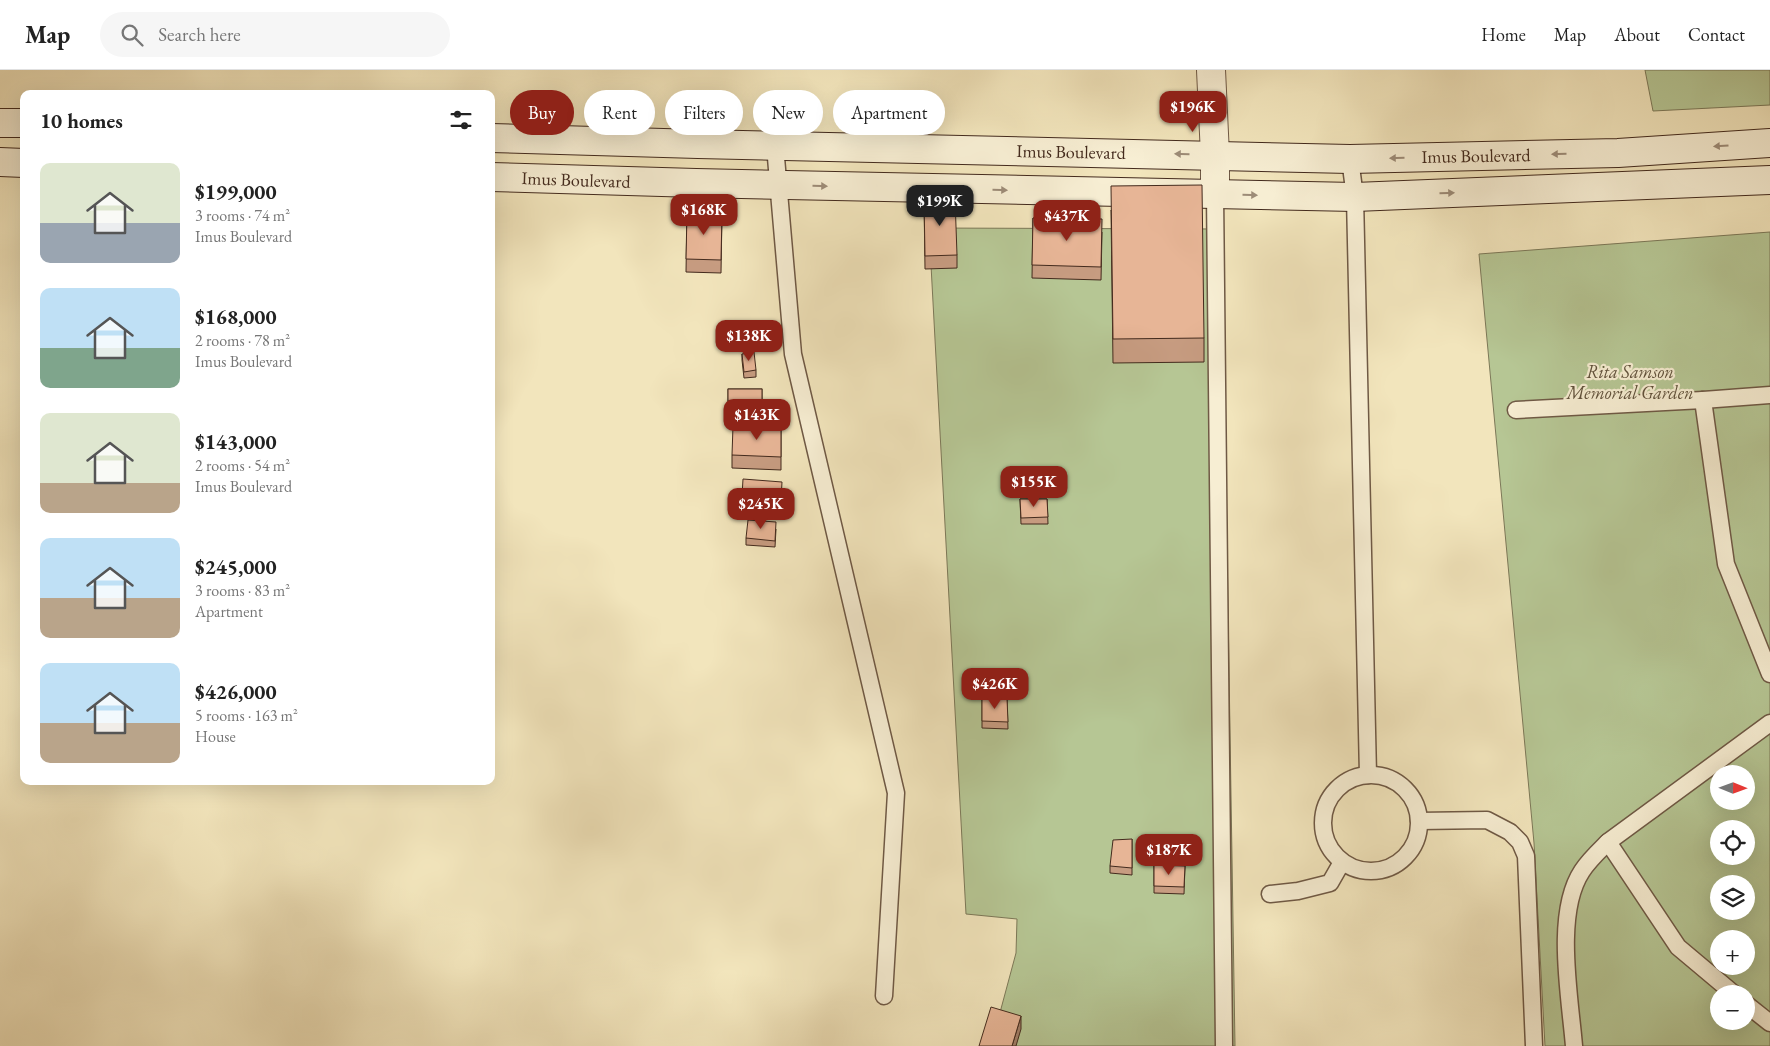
<!DOCTYPE html>
<meta charset="utf-8">
<style>
:root{--surface:#fff;--page:#f6f6f6;--text:#222;--muted:#767676;--line:#e0e0e0;--accent:#8f2418}
body{margin:0;font-family:"EB Garamond",serif;background:var(--page);color:var(--text);height:100vh;display:flex;flex-direction:column;font-size:19px;white-space:nowrap}
*{box-sizing:border-box;margin:0}
p{font-size:16px;color:var(--muted)}
.icon{flex:none;width:28px;height:28px;fill:none;stroke:currentColor;stroke-width:2;stroke-linecap:round;stroke-linejoin:round}
.map{position:relative;flex:1;overflow:hidden}
.drawer{position:absolute;left:20px;top:20px;width:475px;height:695px;display:flex;flex-direction:column;background:var(--surface);border-radius:10px;box-shadow:0 5px 20px #0002}
.drawer>*{flex:none}
.hud{position:absolute;left:510px;top:20px;width:475px;height:45px;display:flex;gap:10px}
.needle{width:32px;rotate:91deg}
.fabs{position:absolute;left:1710px;top:695px;display:grid;gap:10px}
.fabs a{display:grid;place-items:center;width:45px;height:45px;border-radius:50%;background:var(--surface);box-shadow:0 5px 20px #0002;font-size:25px}
.price{position:absolute;translate:-50% -42px;padding:0 11px;border-radius:10px;background:var(--accent);color:#fff;font-size:16px;line-height:32px;filter:drop-shadow(0 1px 2px #0008)}
.price::after{content:'';position:absolute;left:50%;top:30px;width:15px;height:11px;margin-left:-8px;background:inherit;clip-path:polygon(0 0,100% 0,50% 100%)}
.price.selected{background:#222;color:#fff}
ul{padding:0;list-style:none}
li{display:flex;align-items:center;gap:15px;height:125px;padding:0 20px}
li span{display:grid;place-items:center;flex:none;width:140px;height:100px;border-radius:10px;color:#555}
li>.icon{margin-inline-start:auto}
span .icon{width:60px;height:60px;fill:#fffc;stroke-width:1}
li b{font-size:21px}
h2{display:flex;justify-content:space-between;align-items:center;height:60px;padding:0 20px;font-size:21px}
.chip{padding:0 18px;border-radius:22px;background:var(--surface);box-shadow:0 5px 20px #0002;font-size:18px;line-height:45px}
.chip.selected{background:var(--accent);color:#fff}
header{display:flex;align-items:center;gap:30px;box-sizing:border-box;height:70px;padding:0 25px;background:var(--surface);border-bottom:1px solid var(--line)}
header strong{font-size:24px}
nav{display:flex;gap:28px;margin-inline-start:auto;font-size:18px}
.search{width:350px;height:45px;background:var(--page);display:flex;align-items:center;gap:12px;box-sizing:border-box;padding:0 18px;border-radius:28px;color:var(--muted);font-size:19px}
.map>svg:first-child{display:block}
</style>
<header>
<strong>Map</strong>
<div class="search"><svg class="icon" aria-label="search" viewBox="0 0 24 24"><circle cx="10" cy="10" r="6"/><path d="M15 15l6 6"/></svg>Search here</div>
<nav><a>Home</a><a>Map</a><a>About</a><a>Contact</a></nav>
</header>
<div class="map">
<svg width="1770" height="976" viewBox="0 0 1770 976">
<rect width="100%" height="100%" fill="#f2e5bc"/>
<filter id="stains"><feTurbulence type="fractalNoise" baseFrequency=".004" numOctaves="4"/><feColorMatrix values="0 0 0 0 .2 0 0 0 0 .09 0 0 0 0 .02 0 0 0 .5 -.17"/></filter>
<radialGradient id="worn" r=".72"><stop offset=".6" stop-color="#630" stop-opacity="0"/><stop offset="1" stop-color="#630" stop-opacity=".3"/></radialGradient>
<!-- green -->
<g fill="#b6c694" stroke="#7c7858" fill-rule="evenodd">
<path d="M1645 0H1770V35L1653 41Z"/>
<path d="M929 158 1222 159 1235 976H991L1016 883 1017 849 966 844Z"/>
<path d="M1770 162V976H1545L1534 773 1479 184ZM1719 704H1746V731H1719ZM1719 759H1746V786H1719ZM1719 814H1746V841H1719ZM1719 869H1746V896H1719ZM1719 924H1746V951H1719Z"/>
</g>
<g fill="none" stroke-linecap="round" stroke-linejoin="round">
<!-- service casing -->
<g stroke="#6f5945" stroke-width="19">
<g id="service">
<path d="M775 76 793 284 896 723 884 926"/>
<path d="M1350 89 1355 127 1368 705"/>
<path d="M1215 124 1224 976"/>
<path d="M1703 330 1726 494 1770 604"/>
<path d="M1516 340 1703 330 1770 325"/>
<circle cx="1371" cy="753" r="48"/>
<path d="M1419 751 1487 750 1510 762 1520 772 1526 786 1534 976"/>
<path d="M1270 824 1298 821 1330 813 1342 792"/>
<path d="M1734 924 1678 877 1608 772 1770 653"/>
<path d="M1746 934 1770 953"/>
<path d="M1574 976C1570 927 1554 843 1582 801 1589 790 1599 781 1608 772"/>
</g>
</g>
<!-- minor casing -->
<g stroke="#6f5945" stroke-width="30">
<path id="minor" d="M1211 0 1215 85V124"/>
</g>
<!-- secondary casing -->
<g stroke="#432a1d" stroke-width="30">
<g id="secondary">
<path d="M0 53H24"/>
<path d="M491 68 698 74 1350 89 1618 83 1770 73"/>
<path d="M0 92 24 93"/>
<path d="M491 107 696 113 1355 127 1770 110"/>
</g>
</g>
<!-- service -->
<use href="#service" stroke="#f7eed3" stroke-width="16"/>
<!-- minor -->
<use href="#minor" stroke="#f7eed3" stroke-width="28"/>
<!-- secondary -->
<use href="#secondary" stroke="#f7eed3" stroke-width="28"/>
</g>
<!-- wall -->
<g fill="#c79c81" stroke="#432a1d">
<path d="M924 129 957 185V198L925 199Z"/>
<path d="M1111 140 1204 268V292L1113 293Z"/>
<path d="M687 143 722 144 721 203 686 202Z"/>
<path d="M1033 148 1102 162 1101 210 1032 208Z"/>
<path d="M742 284 756 300V307L744 308 742 290Z"/>
<path d="M728 319H762V337L728 338Z"/>
<path d="M781 357V400L732 398V385Z"/>
<path d="M782 418 781 436 742 433V426Z"/>
<path d="M1020 429H1047L1048 454H1021Z"/>
<path d="M776 459 775 477 746 475V468Z"/>
<path d="M982 628H1007L1008 659 982 658Z"/>
<path d="M1132 769V805L1110 803V796Z"/>
<path d="M1154 795 1185 796 1184 824 1154 823Z"/>
</g>
<!-- shaded-wall -->
<path fill="#a27f69" stroke="#432a1d" d="M1021 946V959L1016 976H1012Z"/>
<!-- building -->
<g fill="#e7b596" stroke="#432a1d">
<path d="M1202 115 1204 268 1113 269 1111 116Z"/>
<path d="M955 128 957 185 925 186 924 129Z"/>
<path d="M687 143 722 144 721 190 686 189Z"/>
<path d="M1033 148 1102 149 1101 197 1032 195Z"/>
<path d="M754 282 756 300 744 302 742 284Z"/>
<rect x="728" y="319" width="34" height="12"/>
<path d="M733 356 781 357V387L732 385Z"/>
<path d="M743 409 782 412 781 430 742 426Z"/>
<path d="M1020 429H1047L1048 447 1021 448Z"/>
<path d="M748 450 776 452 775 471 746 468Z"/>
<path d="M982 628H1007L1008 652 982 651Z"/>
<path d="M1132 769V798L1110 796 1113 770Z"/>
<path d="M1154 795 1185 796 1184 817 1154 816Z"/>
<path d="M991 937 1021 946 1012 976H979Z"/>
</g>
<!-- one-way arrows -->
<defs><path id="oneway-solid" d="M-6-.8H1V-3.2L6.5 0L1 3.2V.8H-6Z" transform="scale(1.25)"/></defs>
<g fill="#9d8c78">
<use href="#oneway-solid" transform="translate(1721 76) rotate(176)"/>
<use href="#oneway-solid" transform="translate(1182 84) rotate(-179)"/>
<use href="#oneway-solid" transform="translate(1559 84) rotate(179)"/>
<use href="#oneway-solid" transform="translate(1397 88) rotate(179)"/>
<use href="#oneway-solid" transform="translate(820 116) rotate(1)"/>
<use href="#oneway-solid" transform="translate(1000 120) rotate(1)"/>
<use href="#oneway-solid" transform="translate(1447 123) rotate(-2)"/>
<use href="#oneway-solid" transform="translate(1250 125) rotate(1)"/>
</g>
<g text-anchor="middle" stroke-width="4.5" stroke-linejoin="round" paint-order="stroke">
<!-- street labels -->
<g font-size="18" fill="#432a1d" stroke="#f7eed3">
<text transform="translate(1071 82) rotate(1)" y="6">Imus Boulevard</text>
<text transform="translate(1476 86) rotate(-1)" y="6">Imus Boulevard</text>
<text transform="translate(576 110) rotate(2)" y="6">Imus Boulevard</text>
</g>
<!-- park labels -->
<g font-size="18" font-style="italic" fill="#60513b" stroke="#f7eed3">
<text x="1630" y="308">Rita Samson<tspan x="1630" dy="21">Memorial Garden</tspan></text>
</g>
</g>
<rect width="100%" height="100%" filter="url(#stains)"/>
<rect width="100%" height="100%" fill="url(#worn)"/>
</svg>
<div class="fabs">
<a><svg class="needle" viewBox="-14 -14 28 28"><path d="M0-13l5 13h-10z" fill="#e53935"/><path d="M0 13l5-13h-10z" fill="#767676"/></svg></a>
<a><svg class="icon" aria-label="locate" viewBox="0 0 24 24"><circle cx="12" cy="12" r="6"/><path d="M12 2v4M12 18v4M2 12h4M18 12h4"/></svg></a>
<a><svg class="icon" aria-label="layers" viewBox="0 0 24 24"><path d="M12 4l9 5-9 5-9-5zM3 14l9 5 9-5"/></svg></a>
<a>+</a>
<a>−</a>
</div>
<b class="price" style="left:1193px;top:63px">$196K</b>
<b class="price selected" style="left:940px;top:157px">$199K</b>
<b class="price" style="left:704px;top:166px">$168K</b>
<b class="price" style="left:1067px;top:172px">$437K</b>
<b class="price" style="left:749px;top:292px">$138K</b>
<b class="price" style="left:757px;top:371px">$143K</b>
<b class="price" style="left:1034px;top:438px">$155K</b>
<b class="price" style="left:761px;top:460px">$245K</b>
<b class="price" style="left:995px;top:640px">$426K</b>
<b class="price" style="left:1169px;top:806px">$187K</b>
<div class="hud">
<a class="chip selected">Buy</a>
<a class="chip">Rent</a>
<a class="chip">Filters</a>
<a class="chip">New</a>
<a class="chip">Apartment</a>
</div>
<section class="drawer">
<h2>10 homes<svg class="icon" aria-label="filters" viewBox="0 0 24 24"><path d="M4 7h16M4 17h16"/><circle cx="9" cy="7" r="2"/><circle cx="15" cy="17" r="2"/></svg></h2>
<ul>
<li><span style="background:linear-gradient(#dfe7d0 60%,#9aa5b1 0)"><svg class="icon" aria-label="home" viewBox="0 0 24 24"><path d="M3 11l9-7 9 7M6 9v11h12V9"/></svg></span><div><b>$199,000</b><p>3 rooms · 74 m²</p><p>Imus Boulevard</p></div></li>
<li><span style="background:linear-gradient(#bfe0f5 60%,#7fa58c 0)"><svg class="icon" aria-label="home" viewBox="0 0 24 24"><path d="M3 11l9-7 9 7M6 9v11h12V9"/></svg></span><div><b>$168,000</b><p>2 rooms · 78 m²</p><p>Imus Boulevard</p></div></li>
<li><span style="background:linear-gradient(#dfe7d0 70%,#b9a48a 0)"><svg class="icon" aria-label="home" viewBox="0 0 24 24"><path d="M3 11l9-7 9 7M6 9v11h12V9"/></svg></span><div><b>$143,000</b><p>2 rooms · 54 m²</p><p>Imus Boulevard</p></div></li>
<li><span style="background:linear-gradient(#bfe0f5 60%,#b9a48a 0)"><svg class="icon" aria-label="home" viewBox="0 0 24 24"><path d="M3 11l9-7 9 7M6 9v11h12V9"/></svg></span><div><b>$245,000</b><p>3 rooms · 83 m²</p><p>Apartment</p></div></li>
<li><span style="background:linear-gradient(#bfe0f5 60%,#b9a48a 0)"><svg class="icon" aria-label="home" viewBox="0 0 24 24"><path d="M3 11l9-7 9 7M6 9v11h12V9"/></svg></span><div><b>$426,000</b><p>5 rooms · 163 m²</p><p>House</p></div></li>
</ul>
</section>
</div>
